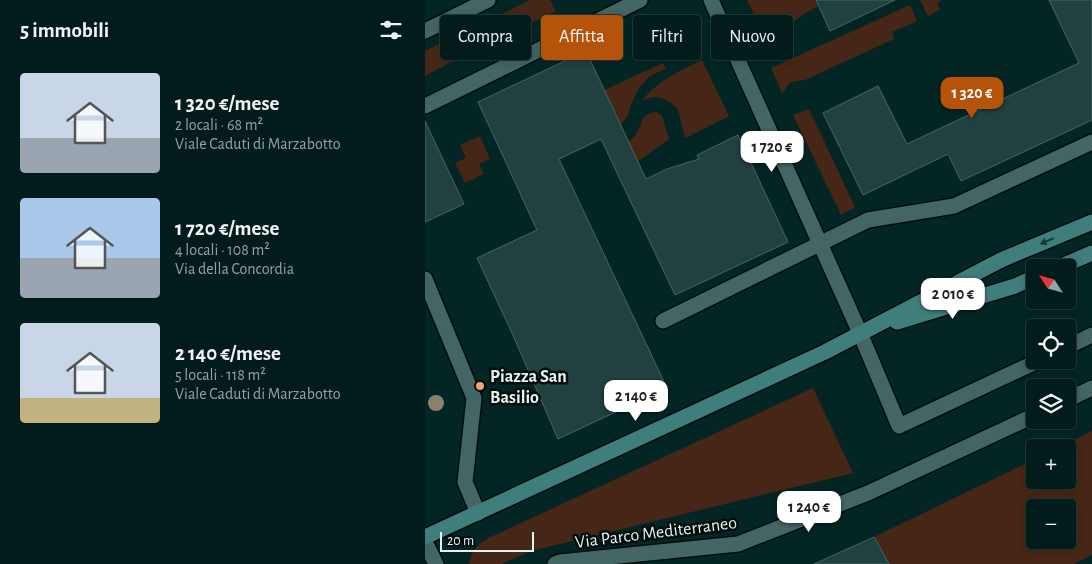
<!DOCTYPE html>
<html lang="it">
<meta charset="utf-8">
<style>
:root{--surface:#021c1b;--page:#102928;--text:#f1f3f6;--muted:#96a1a3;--line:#233a3a;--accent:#b45309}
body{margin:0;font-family:"Alegreya Sans",sans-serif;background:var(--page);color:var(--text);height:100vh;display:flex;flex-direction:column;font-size:19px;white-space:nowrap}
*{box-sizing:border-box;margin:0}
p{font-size:16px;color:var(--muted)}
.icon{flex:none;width:28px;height:28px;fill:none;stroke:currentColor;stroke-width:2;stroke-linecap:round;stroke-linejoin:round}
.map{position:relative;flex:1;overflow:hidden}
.drawer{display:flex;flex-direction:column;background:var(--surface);width:425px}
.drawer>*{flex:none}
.banner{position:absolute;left:15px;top:15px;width:475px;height:45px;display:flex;gap:10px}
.needle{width:32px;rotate:306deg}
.buttons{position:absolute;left:601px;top:259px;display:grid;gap:10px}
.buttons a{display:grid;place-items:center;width:50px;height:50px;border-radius:5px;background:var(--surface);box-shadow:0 2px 8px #0003,0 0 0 1px var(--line);font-size:25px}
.scale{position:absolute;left:15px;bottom:12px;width:94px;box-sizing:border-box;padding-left:5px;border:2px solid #e2f4f2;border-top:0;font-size:14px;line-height:18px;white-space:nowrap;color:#e2f4f2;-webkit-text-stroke:4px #020c0b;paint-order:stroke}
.price{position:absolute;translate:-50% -42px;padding:0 11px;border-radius:10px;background:#fff;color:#222;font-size:16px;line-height:32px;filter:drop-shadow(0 1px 2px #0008)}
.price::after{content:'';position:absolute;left:50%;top:30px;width:15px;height:11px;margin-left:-8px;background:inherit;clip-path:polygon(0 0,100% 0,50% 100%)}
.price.on{background:var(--accent);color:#fff}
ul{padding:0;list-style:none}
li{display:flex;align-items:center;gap:15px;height:125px;padding:0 20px}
li span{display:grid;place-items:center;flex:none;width:140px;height:100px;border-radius:5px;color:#555}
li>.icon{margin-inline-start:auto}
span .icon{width:60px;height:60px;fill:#fffc;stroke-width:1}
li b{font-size:21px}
h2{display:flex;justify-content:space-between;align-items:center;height:60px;padding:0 20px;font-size:21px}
.pill{padding:0 18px;border-radius:5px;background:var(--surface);box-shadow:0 2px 8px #0003,0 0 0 1px var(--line);font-size:18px;line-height:45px}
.pill.on{background:var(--accent);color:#fff}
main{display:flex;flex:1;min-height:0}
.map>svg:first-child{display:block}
</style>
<main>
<section class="drawer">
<h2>5 immobili<svg class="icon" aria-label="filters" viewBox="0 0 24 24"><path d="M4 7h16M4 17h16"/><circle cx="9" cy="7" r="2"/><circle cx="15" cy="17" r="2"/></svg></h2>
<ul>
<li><span style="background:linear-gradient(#c9d6e8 65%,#9aa5b1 0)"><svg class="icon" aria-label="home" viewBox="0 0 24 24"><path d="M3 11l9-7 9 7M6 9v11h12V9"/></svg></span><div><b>1 320 €/mese</b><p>2 locali · 68 m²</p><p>Viale Caduti di Marzabotto</p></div></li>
<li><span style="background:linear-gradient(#a9c7e8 60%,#9aa5b1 0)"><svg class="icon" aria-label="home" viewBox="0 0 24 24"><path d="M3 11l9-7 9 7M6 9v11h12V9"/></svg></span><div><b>1 720 €/mese</b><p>4 locali · 108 m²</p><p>Via della Concordia</p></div></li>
<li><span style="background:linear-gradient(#c9d6e8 75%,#c2b280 0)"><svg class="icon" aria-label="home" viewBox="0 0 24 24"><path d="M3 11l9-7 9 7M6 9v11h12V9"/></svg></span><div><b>2 140 €/mese</b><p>5 locali · 118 m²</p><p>Viale Caduti di Marzabotto</p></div></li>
</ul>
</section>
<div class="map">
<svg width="667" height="564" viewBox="0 0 667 564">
<rect width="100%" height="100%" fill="#032624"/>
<!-- green -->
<g fill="#462616" fill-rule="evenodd">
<path d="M105 0H125L131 11 42 54 0 76V51Z"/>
<path d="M322 0H391L394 6 382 12 361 27 337 32Z"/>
<path d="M495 0H517L512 3 515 10 503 16Z"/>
<path d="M485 5 492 21 467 32 469 39 380 80 366 82 357 93 346 68Z"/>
<path d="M277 60 304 116 260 138 253 109 246 103 237 98 228 97 218 100C232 81 256 70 277 60Z"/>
<path d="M238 63 241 68 224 77 214 88 207 102 202 117 195 126 179 90Z"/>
<path d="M384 109 430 207 416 215 368 115Z"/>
<path d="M232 112 237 116 244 139 212 162 203 142C207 139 210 137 212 132 218 121 217 113 232 112Z"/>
<path d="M55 136 65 159 54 164 59 174 40 183 30 163 41 158 35 145Z"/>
<path d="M388 388 428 473 106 551 77 564H44C48 547 55 542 70 535Z"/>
<path d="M667 431V555L649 564H464L449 537 610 459V480H642V448L634 447ZM610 508H642V540H610Z"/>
</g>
<!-- building -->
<g fill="#20413f" stroke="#446664">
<path d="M391 0H470L405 31Z"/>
<path d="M624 0H667V120L536 181 523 154 438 195 398 113 453 86 482 144 654 63Z"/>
<path d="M161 51 221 179 242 169 274 159 272 155 313 135 363 242 250 295 176 139 134 159 242 388 133 439 87 333 52 258 112 230 53 102Z"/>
<path d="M0 121 39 204 0 222Z"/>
<path d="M449 537 464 564H389Z"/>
</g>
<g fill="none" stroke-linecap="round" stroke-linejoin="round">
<!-- lane casing -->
<g stroke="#000d0d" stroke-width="18">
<g id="lane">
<path d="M238 321 443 220 529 206 667 142"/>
<path d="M435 333 474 426 615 360"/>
<path d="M642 347 667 335"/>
</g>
</g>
<!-- street casing -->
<g stroke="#000d0d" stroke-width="18">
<g id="street">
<path d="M286 0 435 333"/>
<path d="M0 31 63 0"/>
<path d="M0 106 215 0"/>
<path d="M0 279 49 398 40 482 53 513"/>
<path d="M642 400 667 388"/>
<path d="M0 542 11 564"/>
<path d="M130 564 135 562 313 544 443 493 610 415"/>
</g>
</g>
<!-- secondary casing -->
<g stroke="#000d0d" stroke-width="18">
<g id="secondary">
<path d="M632 268 667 253"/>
<path d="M472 322 590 286 610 277"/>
<path d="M0 537 400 352 576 260 667 222"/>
</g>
</g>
<!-- lane -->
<use href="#lane" stroke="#436563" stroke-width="15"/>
<!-- street -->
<use href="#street" stroke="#436563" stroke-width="15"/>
<!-- secondary -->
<use href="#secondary" stroke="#407e7c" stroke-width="15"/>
</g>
<!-- trees -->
<circle fill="#8d8071" cx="11" cy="403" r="8"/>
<!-- one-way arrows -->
<defs><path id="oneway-solid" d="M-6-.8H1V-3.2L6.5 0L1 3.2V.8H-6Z" transform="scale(1.25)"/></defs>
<use fill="#1b3a38" href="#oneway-solid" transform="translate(622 241) rotate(157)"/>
<!-- markers -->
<circle fill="#f1a17c" stroke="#020c0b" stroke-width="2" cx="55" cy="386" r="5"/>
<g text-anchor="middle" stroke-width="5" stroke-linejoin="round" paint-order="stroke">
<!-- poi labels -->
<g font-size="18" font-weight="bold" fill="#e2f4f2" stroke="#020c0b" text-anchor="start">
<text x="65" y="382">Piazza San<tspan x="65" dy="21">Basilio</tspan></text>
</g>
<!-- street labels -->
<g font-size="18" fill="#e2f4f2" stroke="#020c0b">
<text transform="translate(231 532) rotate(-7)" y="6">Via Parco Mediterraneo</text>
</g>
</g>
</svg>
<div class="buttons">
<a><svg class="needle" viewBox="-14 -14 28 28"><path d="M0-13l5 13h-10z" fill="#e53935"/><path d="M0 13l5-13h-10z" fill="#96a1a3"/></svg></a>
<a><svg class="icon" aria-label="locate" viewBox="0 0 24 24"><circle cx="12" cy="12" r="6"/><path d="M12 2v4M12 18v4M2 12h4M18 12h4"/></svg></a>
<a><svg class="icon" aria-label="layers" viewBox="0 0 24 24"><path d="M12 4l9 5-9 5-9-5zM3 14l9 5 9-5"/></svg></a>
<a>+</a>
<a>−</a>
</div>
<div class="scale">20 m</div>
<b class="price on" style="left:547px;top:119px">1 320 €</b>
<b class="price" style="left:347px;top:173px">1 720 €</b>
<b class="price" style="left:528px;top:320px">2 010 €</b>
<b class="price" style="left:211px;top:422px">2 140 €</b>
<b class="price" style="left:384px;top:533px">1 240 €</b>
<div class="banner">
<a class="pill">Compra</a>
<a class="pill on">Affitta</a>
<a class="pill">Filtri</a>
<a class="pill">Nuovo</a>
</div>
</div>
</main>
